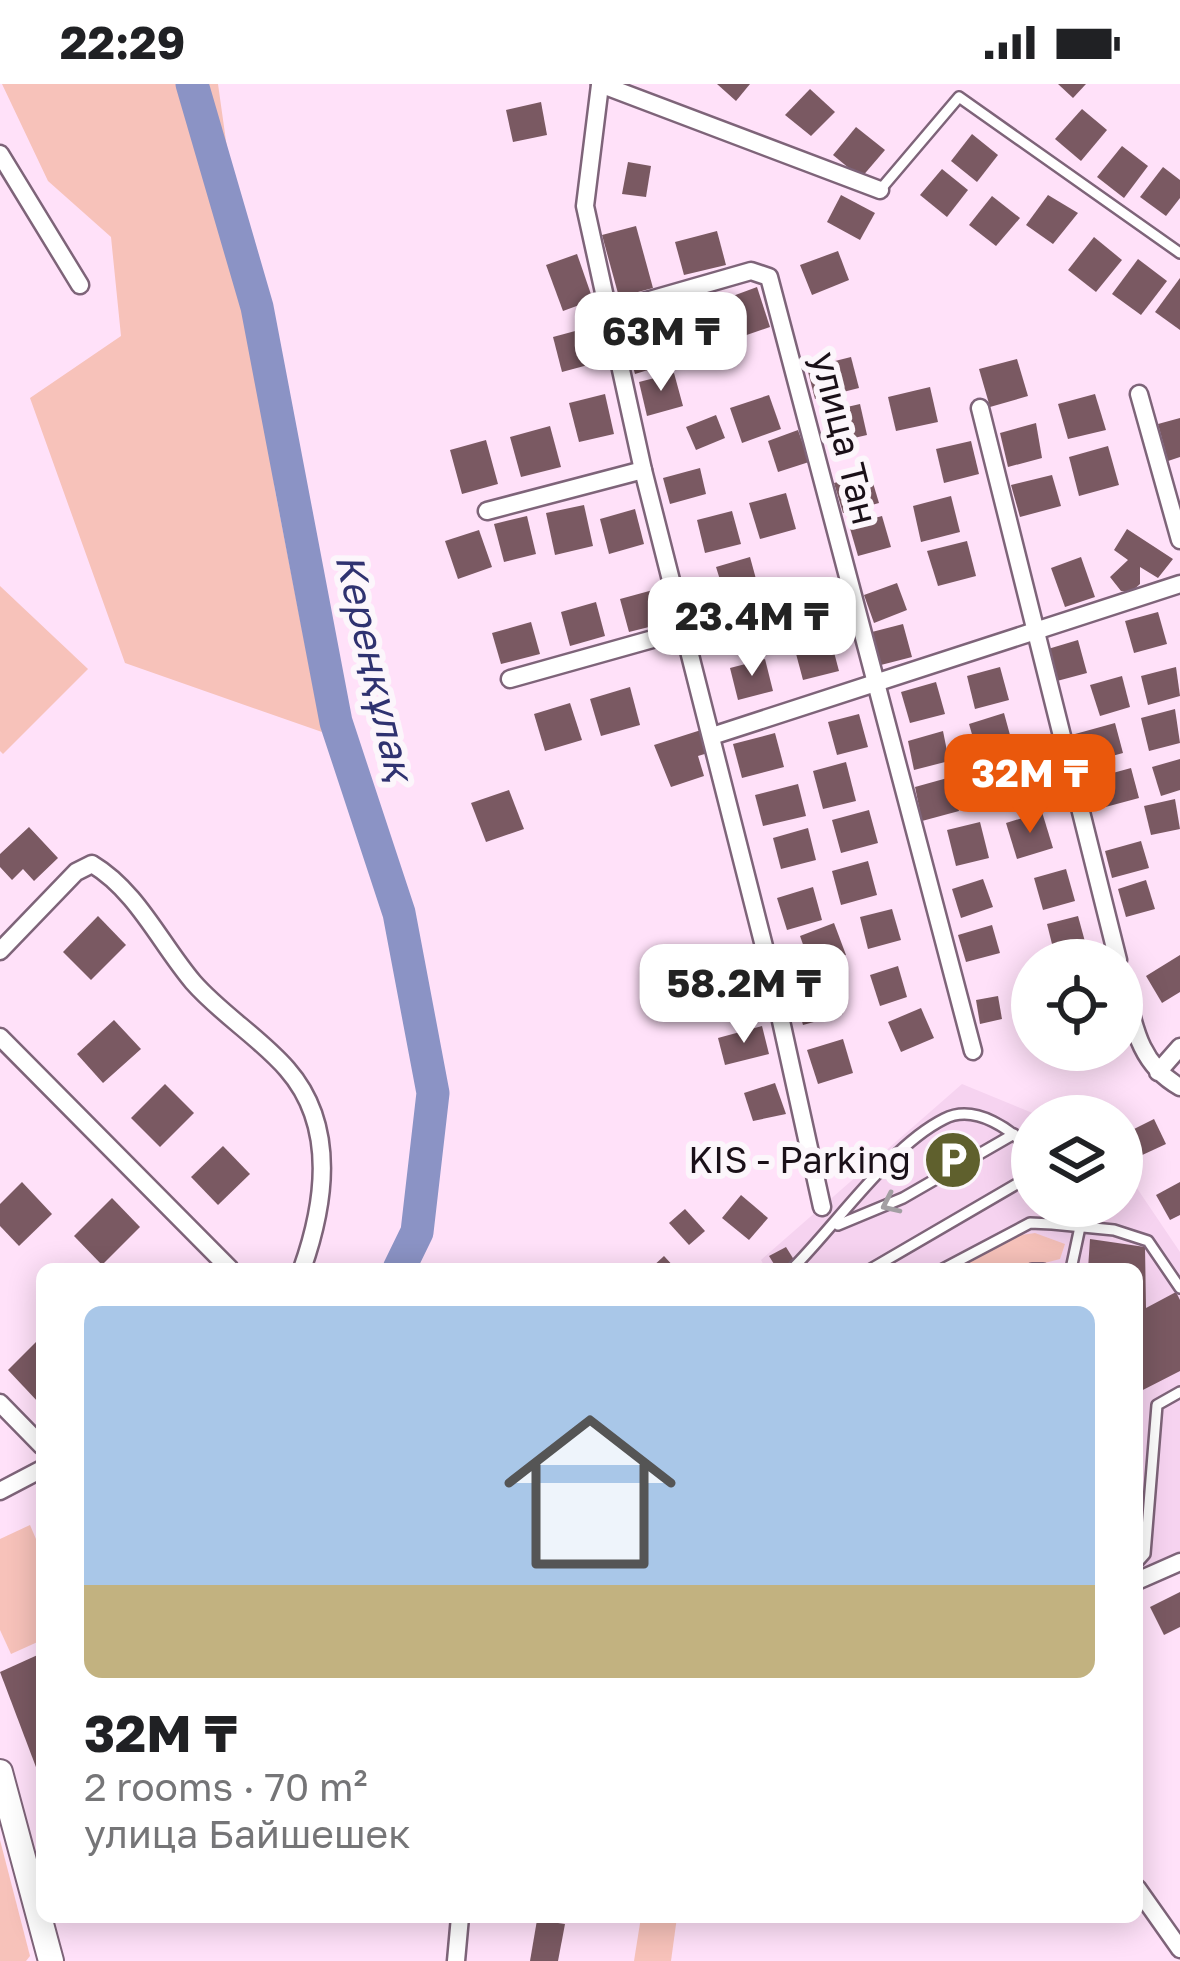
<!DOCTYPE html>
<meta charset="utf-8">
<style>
:root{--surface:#fff;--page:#f2f2f2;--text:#202124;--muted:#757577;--accent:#ea580c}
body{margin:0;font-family:"Golos Text",sans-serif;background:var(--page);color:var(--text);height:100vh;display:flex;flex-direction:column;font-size:45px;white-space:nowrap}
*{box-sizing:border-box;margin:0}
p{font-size:39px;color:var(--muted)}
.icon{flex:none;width:66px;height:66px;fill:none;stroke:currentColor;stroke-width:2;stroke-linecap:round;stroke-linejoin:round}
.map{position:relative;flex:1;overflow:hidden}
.side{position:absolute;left:36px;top:1179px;width:1107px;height:660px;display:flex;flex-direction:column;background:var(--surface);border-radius:18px;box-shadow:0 6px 30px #0003}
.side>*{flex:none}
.controls{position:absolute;left:1011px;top:855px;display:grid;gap:24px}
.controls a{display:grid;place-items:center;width:132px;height:132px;border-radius:50%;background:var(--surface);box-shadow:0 6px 30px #0003;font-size:60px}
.price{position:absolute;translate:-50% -102px;padding:0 27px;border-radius:24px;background:#fff;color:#222;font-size:39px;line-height:78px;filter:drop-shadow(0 3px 6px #0008)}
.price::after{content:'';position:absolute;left:50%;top:72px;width:36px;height:27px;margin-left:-18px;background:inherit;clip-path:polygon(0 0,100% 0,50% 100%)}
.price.selected{background:var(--accent);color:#fff}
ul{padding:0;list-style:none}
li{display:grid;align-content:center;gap:24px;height:636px;padding:0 48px}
li span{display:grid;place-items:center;height:372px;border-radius:18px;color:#555}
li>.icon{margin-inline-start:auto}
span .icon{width:216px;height:216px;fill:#fffc;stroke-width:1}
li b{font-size:51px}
.status{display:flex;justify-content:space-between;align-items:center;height:84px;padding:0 60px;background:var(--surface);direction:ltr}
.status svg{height:33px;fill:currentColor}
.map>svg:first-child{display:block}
</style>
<div class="status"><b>22:29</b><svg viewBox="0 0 49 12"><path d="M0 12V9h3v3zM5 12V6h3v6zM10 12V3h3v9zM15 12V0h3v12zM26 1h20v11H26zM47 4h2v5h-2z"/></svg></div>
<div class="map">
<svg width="1180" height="1877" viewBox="0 0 1180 1877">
<rect width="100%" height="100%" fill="#ffe1f9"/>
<!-- built -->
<path fill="#f6d3f0" d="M962 1000 1040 1032H1032V1122H1122V1082L1180 1168V1467L1137 1493V1185H766L761 1176Z"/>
<!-- green -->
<g fill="#f7c2ba">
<path d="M2 0H218L275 406 322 648 125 579 30 314 121 252 111 153 48 97Z"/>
<path d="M0 502 88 585 3 670 0 667Z"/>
<path d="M1035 1149 1065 1160 1060 1175 1022 1185H955L1015 1152Z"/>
<path d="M30 1441 42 1469V1556L11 1570 0 1546V1455Z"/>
<path d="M0 1756 30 1872 26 1877H0Z"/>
<path d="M641 1833H677L671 1877H634Z"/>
</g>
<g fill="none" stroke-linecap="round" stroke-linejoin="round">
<!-- river -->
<path stroke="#8b93c5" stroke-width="33" d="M192 0 257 223 336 638 399 829 433 1009 417 1148 399 1185"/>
</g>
<!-- building -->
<g fill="#7a5962">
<path d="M717 0H750L736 17Z"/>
<path d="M1058 0H1086L1073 14Z"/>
<path d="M810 5 835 28 811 52 785 31Z"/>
<path d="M541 18 547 51 513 58 506 26Z"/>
<path d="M1082 25 1107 46 1081 77 1055 55Z"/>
<path d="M856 43 885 66 861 94 833 71Z"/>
<path d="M972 50 998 71 977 98 951 77Z"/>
<path d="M1122 62 1148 82 1124 114 1097 93Z"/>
<path d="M628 78 651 82 646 113 622 110Z"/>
<path d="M1163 83 1180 96V114L1166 132 1140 113Z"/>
<path d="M942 85 968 106 947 133 920 111Z"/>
<path d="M841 111 875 129 860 156 827 138Z"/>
<path d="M1048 111 1078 129 1053 160 1026 141Z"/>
<path d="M992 112 1020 134 996 162 969 141Z"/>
<path d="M636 142 653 204 619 213 602 151Z"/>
<path d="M717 147 726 181 684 191 675 158Z"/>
<path d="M1094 153 1122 176 1096 208 1068 186Z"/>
<path d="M838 167 849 196 812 211 800 181Z"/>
<path d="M577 170 593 216 563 227 546 181Z"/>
<path d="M1138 175 1167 197 1141 231 1112 210Z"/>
<path d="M1180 194V246L1155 228Z"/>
<path d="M757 203 770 243 735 255 722 216Z"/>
<path d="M652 238 664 281 635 290 623 246Z"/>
<path d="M590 243 599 278 562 288 553 253Z"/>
<path d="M851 273 859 304 815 315 807 284Z"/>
<path d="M1017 275 1028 312 990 323 979 285Z"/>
<path d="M674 289 683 322 647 332 639 298Z"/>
<path d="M930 303 938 338 896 347 888 313Z"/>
<path d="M605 310 614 350 579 358 569 319Z"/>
<path d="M1095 310 1106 346 1068 355 1058 320Z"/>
<path d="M769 311 781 345 742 359 730 324Z"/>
<path d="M860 320 867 351 828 360 821 329Z"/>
<path d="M716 331 725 354 696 366 686 343Z"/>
<path d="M1180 334V373L1168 377 1158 340Z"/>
<path d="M1036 339 1042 374 1008 383 1000 349Z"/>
<path d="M550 342 561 383 521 393 510 353Z"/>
<path d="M798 346 809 378 778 388 768 357Z"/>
<path d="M486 356 498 400 462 410 450 366Z"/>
<path d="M971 357 979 390 944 399 936 365Z"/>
<path d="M1108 362 1119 401 1079 412 1069 373Z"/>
<path d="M700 384 706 410 670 420 663 394Z"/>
<path d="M870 389 879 419 843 429 834 399Z"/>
<path d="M1052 391 1061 422 1020 433 1011 401Z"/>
<path d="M786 409 796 445 760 455 749 419Z"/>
<path d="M951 412 960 448 921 458 913 422Z"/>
<path d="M584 421 593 462 555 471 546 429Z"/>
<path d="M635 425 644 460 609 470 600 435Z"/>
<path d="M732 427 741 460 705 469 697 436Z"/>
<path d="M527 432 536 470 504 478 494 440Z"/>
<path d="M882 432 891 463 858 472 849 441Z"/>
<path d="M1127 445 1173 475 1158 494 1140 483V500L1131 508 1121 507 1110 493 1128 476 1114 466Z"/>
<path d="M479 446 492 483 458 495 445 457Z"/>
<path d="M967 457 976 492 938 502 927 467Z"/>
<path d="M750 473 759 506 726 515 716 483Z"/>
<path d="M1081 473 1095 513 1065 523 1051 484Z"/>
<path d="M897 499 907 526 874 539 864 511Z"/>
<path d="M653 506 661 540 629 548 620 515Z"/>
<path d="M808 509 816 544 782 552 774 519Z"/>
<path d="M596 518 605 552 570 562 561 528Z"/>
<path d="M744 526 749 552 705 561 700 536Z"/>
<path d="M1158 528 1167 560 1134 569 1125 537Z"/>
<path d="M531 538 540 570 501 580 492 549Z"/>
<path d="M903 540 912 573 877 582 868 549Z"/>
<path d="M1078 556 1087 589 1057 597 1048 565Z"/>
<path d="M831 557 839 587 803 596 795 566Z"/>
<path d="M765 575 773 607 738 616 730 584Z"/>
<path d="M1000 583 1009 616 975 625 967 592Z"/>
<path d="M1176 583 1180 612 1148 621 1141 592Z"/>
<path d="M1122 592 1130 623 1100 632 1090 601Z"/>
<path d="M936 598 945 630 910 639 901 608Z"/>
<path d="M630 603 640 641 601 652 590 615Z"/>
<path d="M570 619 582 656 545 667 534 630Z"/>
<path d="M1175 625 1180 659 1149 667 1141 634Z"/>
<path d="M1004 629 1013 662 978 671 969 640Z"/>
<path d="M859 630 868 663 837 671 828 638Z"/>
<path d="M1115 639 1123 669 1083 680 1075 650Z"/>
<path d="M701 646 708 669 698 672 704 692 671 703 654 661Z"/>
<path d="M943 647 949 677 914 686 908 657Z"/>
<path d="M775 649 784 683 742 694 733 660Z"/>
<path d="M1180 675V706L1161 712 1152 683Z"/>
<path d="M1013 676 1022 712 991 720 982 684Z"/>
<path d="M846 678 856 717 823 725 813 687Z"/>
<path d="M1131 684 1139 714 1098 725 1091 695Z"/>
<path d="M951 693 959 727 922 737 915 703Z"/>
<path d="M798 700 806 732 763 742 755 711Z"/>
<path d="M509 706 524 745 486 758 471 719Z"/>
<path d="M1175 715 1180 745 1151 751 1144 722Z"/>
<path d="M869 726 878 759 841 769 832 736Z"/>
<path d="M1042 728 1053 764 1017 775 1006 739Z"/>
<path d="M980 738 989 774 956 782 947 746Z"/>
<path d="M29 743 58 774 34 797 23 785 12 796 0 783V770Z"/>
<path d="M808 744 816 776 781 785 773 754Z"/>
<path d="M1141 757 1149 784 1112 794 1105 767Z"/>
<path d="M868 777 877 811 841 821 832 787Z"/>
<path d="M1066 785 1075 817 1043 826 1034 794Z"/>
<path d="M983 795 993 823 961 834 952 805Z"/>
<path d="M1146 796 1155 825 1126 833 1118 805Z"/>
<path d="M813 803 822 836 787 846 777 814Z"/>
<path d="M892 825 901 856 868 865 860 833Z"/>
<path d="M98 832 126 861 91 896 63 868Z"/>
<path d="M1078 832 1087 865 1055 872 1047 840Z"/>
<path d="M834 839 846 871 811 883 800 852Z"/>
<path d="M992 841 1000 869 966 878 958 851Z"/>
<path d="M1180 871V908L1162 919 1146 892Z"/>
<path d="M898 882 907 913 880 922 870 891Z"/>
<path d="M750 889 759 926 715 937 706 900Z"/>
<path d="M834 898 843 930 803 941 794 910Z"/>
<path d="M998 912 1002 935 980 940 976 916Z"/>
<path d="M921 924 934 954 901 968 888 938Z"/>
<path d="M114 936 141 965 103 999 77 970Z"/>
<path d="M762 942 769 970 725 981 718 954Z"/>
<path d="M843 955 853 989 818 1000 807 966Z"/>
<path d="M775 999 786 1030 753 1037 744 1009Z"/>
<path d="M165 1000 194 1029 160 1063 131 1034Z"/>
<path d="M1154 1035 1166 1060 1138 1073 1126 1049Z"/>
<path d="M223 1062 250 1090 218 1121 191 1093Z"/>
<path d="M22 1098 52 1130 19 1162 0 1142V1120Z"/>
<path d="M1180 1098V1131L1170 1136 1156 1111Z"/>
<path d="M741 1111 768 1134 749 1156 722 1134Z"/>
<path d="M112 1114 140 1143 102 1181 74 1152Z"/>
<path d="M685 1125 705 1147 689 1161 669 1139Z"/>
<path d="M1090 1155 1145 1163 1146 1224 1176 1208 1180 1216V1287L1137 1309V1185H1088Z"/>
<path d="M786 1163 796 1179 777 1185 769 1172Z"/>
<path d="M664 1172 676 1185H650Z"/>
<path d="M37 1257 42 1262 39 1319 8 1286Z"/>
<path d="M1180 1508V1543L1164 1551 1150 1523Z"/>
<path d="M42 1569V1699L0 1588Z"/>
<path d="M537 1836 565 1840 558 1877H530Z"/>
</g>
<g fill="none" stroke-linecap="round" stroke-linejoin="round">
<!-- lane casing -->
<g stroke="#7e6479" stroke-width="14">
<g id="lane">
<path d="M880 106 959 13 1180 169"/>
<path d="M838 1141 903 1114 1014 1050"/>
<path d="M792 1185C836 1141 890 1062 944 1035 975 1019 1014 1046 1032 1070"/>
<path d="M871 1185 1022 1097 1032 1084"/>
<path d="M943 1185 1030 1139 1052 1140 1114 1146 1148 1157 1180 1204"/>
<path d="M1032 1185H1043"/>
<path d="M1071 1185 1080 1143"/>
<path d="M1137 1479 1145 1470 1157 1321 1180 1308"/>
</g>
</g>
<!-- street casing -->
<g stroke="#7e6479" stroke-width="21">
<g id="street">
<path d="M600 0 880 106"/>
<path d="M600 1 585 122 643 386 768 878 822 1123"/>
<path d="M0 70 80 201"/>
<path d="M608 228 751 187 769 193 973 967"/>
<path d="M1139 310 1180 456"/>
<path d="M980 324 1118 876"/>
<path d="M487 427 643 386"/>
<path d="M510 595 685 546"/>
<path d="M712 652 1180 500"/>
<path d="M0 867 76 788 92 780C137 807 160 859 193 898 221 930 259 953 287 985 337 1042 325 1120 302 1185"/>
<path d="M1122 893C1133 937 1137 979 1180 1003"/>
<path d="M0 953 230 1185"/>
<path d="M1158 988 1180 963"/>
<path d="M0 1319 42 1362"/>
<path d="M0 1407 42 1385"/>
<path d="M1137 1497 1180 1478"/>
<path d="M1137 1804 1180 1865"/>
<path d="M456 1877 460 1833"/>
</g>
</g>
<!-- secondary casing -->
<g stroke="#7e6479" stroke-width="28">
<path id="secondary" d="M0 1688 51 1877"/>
</g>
<!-- lane -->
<use href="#lane" stroke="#fff" stroke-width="9"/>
<!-- street -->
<use href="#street" stroke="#fff" stroke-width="16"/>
<!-- secondary -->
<use href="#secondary" stroke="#fff" stroke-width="24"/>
</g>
<!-- one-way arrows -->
<defs><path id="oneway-chevron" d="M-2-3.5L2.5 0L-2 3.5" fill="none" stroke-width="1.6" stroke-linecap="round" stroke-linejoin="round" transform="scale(3)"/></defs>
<use stroke="#a39fa3" href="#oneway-chevron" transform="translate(890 1120) rotate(155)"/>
<!-- icons -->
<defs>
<g id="parking-disc" transform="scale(3)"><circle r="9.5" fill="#5f602d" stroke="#fcf6fb"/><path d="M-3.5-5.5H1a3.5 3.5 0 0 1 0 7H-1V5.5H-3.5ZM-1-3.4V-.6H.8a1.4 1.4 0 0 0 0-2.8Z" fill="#fff"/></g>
</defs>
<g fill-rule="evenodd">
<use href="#parking-disc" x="953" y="1076"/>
</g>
<g text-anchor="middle" stroke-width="12" stroke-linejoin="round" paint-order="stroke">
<!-- street labels -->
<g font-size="36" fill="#1a1018" stroke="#fcf6fb">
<text transform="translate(845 354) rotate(76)" y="13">улица Тан</text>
</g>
<!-- poi labels -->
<g font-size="36" fill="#1a1018" stroke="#fcf6fb" text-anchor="end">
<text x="911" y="1089">KIS - Parking</text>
</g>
<!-- water labels -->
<g font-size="39" font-style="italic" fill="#2f3270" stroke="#fcf6fb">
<text transform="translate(375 583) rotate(77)" y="14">Кереңқұлақ</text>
</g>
</g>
</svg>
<div class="controls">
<a><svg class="icon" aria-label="locate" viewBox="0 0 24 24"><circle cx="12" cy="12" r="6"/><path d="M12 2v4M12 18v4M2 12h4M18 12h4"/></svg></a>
<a><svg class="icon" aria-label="layers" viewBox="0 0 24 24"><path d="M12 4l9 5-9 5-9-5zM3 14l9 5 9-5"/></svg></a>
</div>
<b class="price" style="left:661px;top:310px">63M ₸</b>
<b class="price" style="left:752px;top:595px">23.4M ₸</b>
<b class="price selected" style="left:1030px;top:752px">32M ₸</b>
<b class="price" style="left:744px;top:962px">58.2M ₸</b>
<section class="side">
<ul>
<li><span style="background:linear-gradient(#a9c7e8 75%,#c2b280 0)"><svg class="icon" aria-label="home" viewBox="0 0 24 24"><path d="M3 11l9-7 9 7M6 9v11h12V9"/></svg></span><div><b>32M ₸</b><p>2 rooms · 70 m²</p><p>улица Байшешек</p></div></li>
</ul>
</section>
</div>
